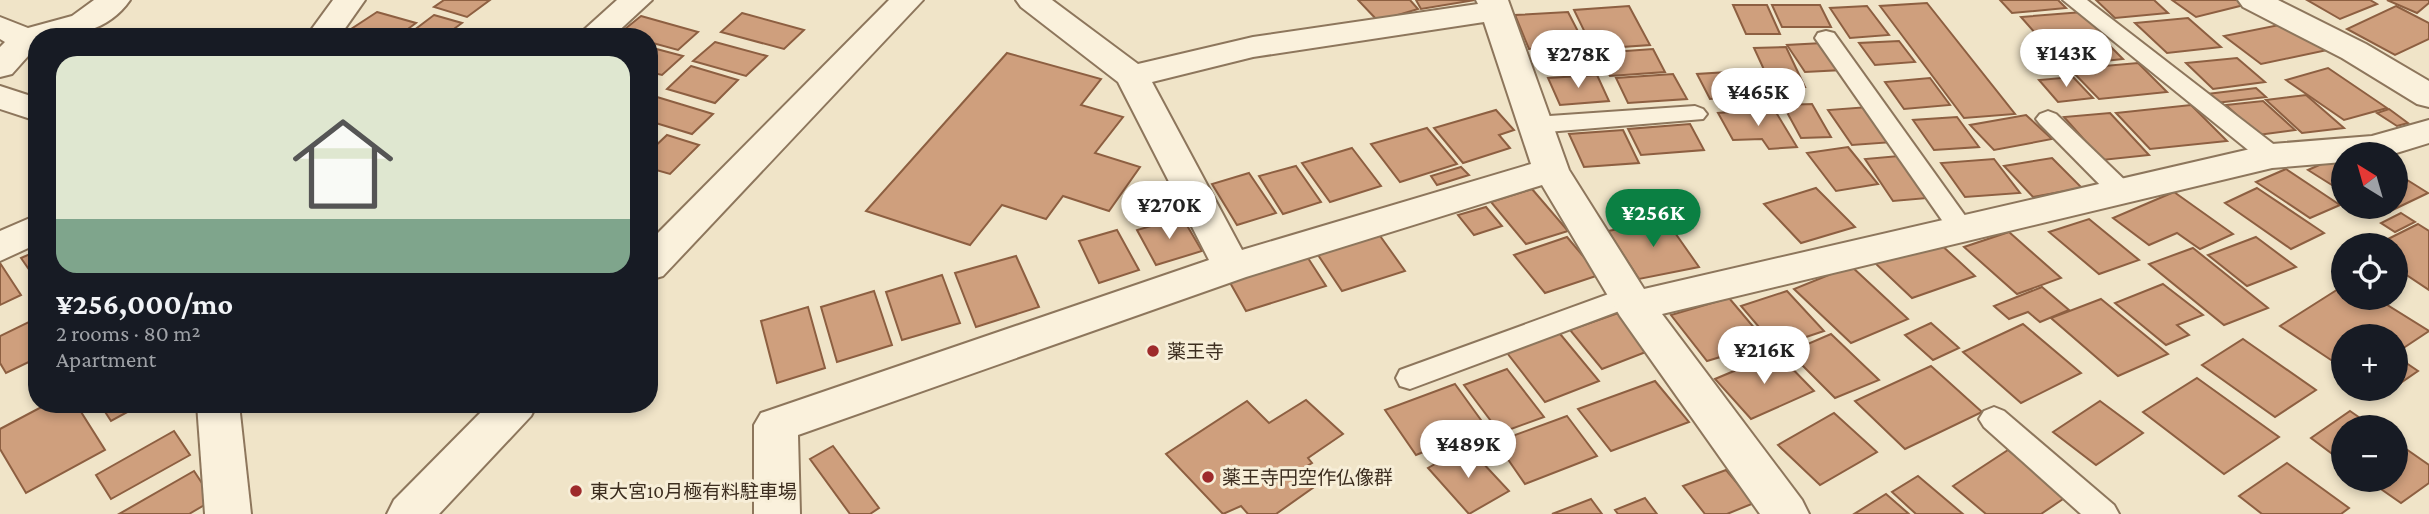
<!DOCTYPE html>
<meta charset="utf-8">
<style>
:root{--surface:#171b24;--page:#20242c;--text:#f1f3f6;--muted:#9ea1a6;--accent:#0b8043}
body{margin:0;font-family:"Crimson Pro","Noto Sans JP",serif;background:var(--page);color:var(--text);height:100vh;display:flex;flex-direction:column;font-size:26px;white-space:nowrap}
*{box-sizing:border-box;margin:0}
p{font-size:23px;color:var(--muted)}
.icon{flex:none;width:38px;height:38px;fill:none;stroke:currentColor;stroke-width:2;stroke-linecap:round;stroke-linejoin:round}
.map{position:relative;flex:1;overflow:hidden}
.drawer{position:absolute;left:28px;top:28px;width:630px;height:385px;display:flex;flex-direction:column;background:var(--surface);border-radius:28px;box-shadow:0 4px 10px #0003}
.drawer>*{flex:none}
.needle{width:46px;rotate:323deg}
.tools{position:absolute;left:2331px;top:142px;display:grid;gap:14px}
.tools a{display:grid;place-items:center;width:77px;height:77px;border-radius:50%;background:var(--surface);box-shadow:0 4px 10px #0003;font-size:35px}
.price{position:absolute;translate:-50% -60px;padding:0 16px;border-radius:24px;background:#fff;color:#222;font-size:23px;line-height:46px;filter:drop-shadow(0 2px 4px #0008)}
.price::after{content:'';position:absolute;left:50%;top:42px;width:21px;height:16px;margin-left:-10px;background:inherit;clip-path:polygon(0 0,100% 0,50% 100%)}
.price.selected{background:var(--accent);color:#fff}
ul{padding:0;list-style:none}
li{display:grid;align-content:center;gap:14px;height:371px;padding:0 28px}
li span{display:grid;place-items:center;height:217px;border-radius:21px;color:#555}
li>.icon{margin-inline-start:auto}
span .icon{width:126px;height:126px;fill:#fffc;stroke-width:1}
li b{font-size:30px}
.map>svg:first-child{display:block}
</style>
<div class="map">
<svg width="2429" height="514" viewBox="0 0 2429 514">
<rect width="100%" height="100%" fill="#f0e4c8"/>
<!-- building -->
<g fill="#cf9f7d" stroke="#8d5f41" stroke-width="2">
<path d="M444 0H490L467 17 434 7Z"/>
<path d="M1358 0H1410L1418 9 1378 21Z"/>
<path d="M1416 0H1475L1421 9Z"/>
<path d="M2000 0H2058L2066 8 2012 13Z"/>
<path d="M2096 0H2154L2168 13 2115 18Z"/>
<path d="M2172 0H2237L2244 5 2196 17Z"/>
<path d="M2307 0H2370L2377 4 2340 19Z"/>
<path d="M2387 0H2429V3L2417 13Z"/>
<path d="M1927 3 2015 114 1964 118 1880 6Z"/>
<path d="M1733 5H1767L1780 34H1746Z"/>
<path d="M1772 5H1820L1831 27H1782Z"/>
<path d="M1629 6 1650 45 1593 49 1574 10Z"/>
<path d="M1867 6 1889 35 1850 38 1830 8Z"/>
<path d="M2396 6 2429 23V39L2395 55 2347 29Z"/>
<path d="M377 12 416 23 397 37H356L345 33Z"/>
<path d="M1568 12 1585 45 1529 49 1515 15Z"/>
<path d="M2083 12 2107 36 2043 42 2021 17Z"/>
<path d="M742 13 804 30 784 49 721 32Z"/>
<path d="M434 15 462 23 443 37H405Z"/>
<path d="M641 16 698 32 678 50 649 42V37L620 33Z"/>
<path d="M2188 18 2221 47 2167 53 2135 23Z"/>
<path d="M2294 22 2332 49 2261 64 2224 36Z"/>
<path d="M1899 41 1915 62 1875 65 1859 43Z"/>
<path d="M2105 41 2123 59 2068 65 2050 46Z"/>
<path d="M715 42 767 56 746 76 693 61Z"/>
<path d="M1823 43 1842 70 1805 72 1787 45Z"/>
<path d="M649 47 683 56 662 75 649 72Z"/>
<path d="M1786 47 1805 87H1772L1754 48Z"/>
<path d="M1653 49 1665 72 1610 76 1599 53Z"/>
<path d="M1007 53 1101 79 1081 105 1123 117 1095 153 1140 167 1109 211 1063 196 1046 219 1002 205 970 245 866 211Z"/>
<path d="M2237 58 2265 82 2213 89 2186 63Z"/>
<path d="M2138 63 2167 92 2099 99 2070 69Z"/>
<path d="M691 66 738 80 715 103 667 89Z"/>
<path d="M2328 68 2387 108 2344 120 2286 80Z"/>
<path d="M1760 70 1775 94 1710 99 1697 74Z"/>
<path d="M1673 74 1687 99 1628 103 1616 78Z"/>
<path d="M1597 75 1609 101 1560 105 1548 78Z"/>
<path d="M2073 77 2093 98 2058 102 2039 80Z"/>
<path d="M1930 78 1950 105 1904 109 1885 82Z"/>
<path d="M2256 88 2266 97 2216 103 2207 94Z"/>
<path d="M2306 95 2344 128 2302 133 2266 100Z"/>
<path d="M657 97 713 114 692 134 649 121V104Z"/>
<path d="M2263 101 2295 130 2258 135 2226 105Z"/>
<path d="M1812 104 1831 137 1801 138 1783 105Z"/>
<path d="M2191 105 2227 141 2150 149 2116 113Z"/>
<path d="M1869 107 1894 142 1852 145 1828 110Z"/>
<path d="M1774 109 1797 147 1769 149 1762 139 1733 140 1718 113Z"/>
<path d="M2389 109 2408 123 2397 126 2377 113Z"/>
<path d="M1496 110 1514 130 1499 135 1510 148 1463 163 1434 128Z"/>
<path d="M2110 113 2149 155 2102 160 2064 117Z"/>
<path d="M2026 115 2052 139 1994 150 1970 125Z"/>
<path d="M1957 117 1979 147 1934 150 1913 120Z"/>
<path d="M1690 124 1704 150 1641 155 1628 129Z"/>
<path d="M1427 128 1457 164 1400 182 1371 144Z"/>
<path d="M1623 130 1639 163 1584 167 1569 134Z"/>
<path d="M667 135 699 145 670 174 649 168V152Z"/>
<path d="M1848 147 1878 184 1836 191 1807 153Z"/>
<path d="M1352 148 1381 186 1330 202 1302 163Z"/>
<path d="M1899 156 1928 198 1893 201 1865 159Z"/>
<path d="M2052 158 2082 188 2033 197 2004 166Z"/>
<path d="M2335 158 2343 163V192L2308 170Z"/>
<path d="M1994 159 2020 193 1965 197 1941 163Z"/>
<path d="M1296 166 1321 202 1283 214 1259 176Z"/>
<path d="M1461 167 1469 175 1437 185 1431 176Z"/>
<path d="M2286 169 2340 205 2310 218 2256 182Z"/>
<path d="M1249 173 1276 213 1237 225 1212 184Z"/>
<path d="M2396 173 2428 193 2380 216 2365 206H2396Z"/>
<path d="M1816 188 1855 227 1801 243 1764 204Z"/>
<path d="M2257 188 2324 233 2291 249 2225 203Z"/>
<path d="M1532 189 1568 231 1526 244 1491 202Z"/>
<path d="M2174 192 2233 234 2200 249 2177 233 2149 245 2113 218Z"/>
<path d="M1486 207 1502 226 1474 235 1458 215Z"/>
<path d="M2401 213 2415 222 2395 232 2381 223Z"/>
<path d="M1182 217 1202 251 1156 265 1137 230Z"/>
<path d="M2089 219 2139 260 2099 274 2049 232Z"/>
<path d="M1666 220 1699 267 1639 279 1608 231Z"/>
<path d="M2418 224 2429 231V290L2396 268V245H2376Z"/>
<path d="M1117 230 1139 270 1099 283 1079 241Z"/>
<path d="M2009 232 2061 278 2017 294 1964 247Z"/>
<path d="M1378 233 1405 271 1342 291 1316 252Z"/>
<path d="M1567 237 1599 275 1545 293 1514 255Z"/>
<path d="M2256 237 2296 267 2247 286 2208 255Z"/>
<path d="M1938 242 1975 276 1912 298 1875 263Z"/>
<path d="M2193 248 2268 308 2224 325 2149 264Z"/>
<path d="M37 251V281L21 258Z"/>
<path d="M1306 255 1326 286 1246 311 1228 279Z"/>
<path d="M1016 256 1039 307 976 327 955 273Z"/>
<path d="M0 263 21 295 0 305Z"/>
<path d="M1851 266 1908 319 1851 343 1794 289Z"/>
<path d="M942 275 960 323 902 340 886 292Z"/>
<path d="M2163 284 2203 315 2177 325 2189 335 2166 345 2115 303Z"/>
<path d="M2343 286V298H2376L2429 331 2396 353V336H2343V368L2280 326Z"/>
<path d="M2042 287 2069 310 2040 322 2028 312 2009 319 1994 306Z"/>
<path d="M874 291 892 345 837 362 821 307Z"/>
<path d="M1787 291 1824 331 1776 347 1741 306Z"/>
<path d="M1729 298 1767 343 1707 361 1671 315Z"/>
<path d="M2101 299 2168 354 2118 376 2051 318Z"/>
<path d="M808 307 825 368 777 383 761 321Z"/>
<path d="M1624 311 1656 348 1602 369 1570 330Z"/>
<path d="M37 318V358L6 373 0 363V336Z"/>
<path d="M1931 323 1959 348 1933 360 1905 335Z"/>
<path d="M2023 324 2081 373 2021 403 1963 352Z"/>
<path d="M1556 329 1599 381 1545 402 1504 349Z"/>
<path d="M1831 334 1879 380 1835 398 1789 352Z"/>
<path d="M2243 339 2316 390 2275 417 2202 365Z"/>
<path d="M1777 353 1814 391 1751 419 1715 379Z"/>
<path d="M2396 356 2418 371 2396 386Z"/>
<path d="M1931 366 1982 412 1905 449 1855 401Z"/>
<path d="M1507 369 1544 417 1500 433 1464 385Z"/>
<path d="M2197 378 2279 437 2224 474 2143 412Z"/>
<path d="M1655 381 1689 422 1611 451 1578 409Z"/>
<path d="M1455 384 1486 427 1416 455 1385 410Z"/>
<path d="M1306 400 1343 434 1308 458 1312 463 1299 471 1314 487 1276 514H1248L1241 506 1223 514 1166 454 1247 401 1269 423Z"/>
<path d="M2100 401 2143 433 2096 465 2053 432Z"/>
<path d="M47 404H76L105 450 26 493 0 449V429Z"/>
<path d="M100 404H142L111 421Z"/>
<path d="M2350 411 2373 427H2343V462L2311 438Z"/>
<path d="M1834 413 1877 452 1820 485 1778 445Z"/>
<path d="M1567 416 1597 456 1525 484 1496 442Z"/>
<path d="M174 431 190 455 111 499 96 475Z"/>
<path d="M2396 442 2429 465V483L2401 503 2368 480H2396Z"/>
<path d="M833 446 879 508 870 514H850L810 459Z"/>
<path d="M1467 446 1509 491 1469 514 1428 468Z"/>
<path d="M2008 450 2066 497 2041 514H1986L1953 486Z"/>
<path d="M2287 463 2349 508 2341 514H2262L2239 496Z"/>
<path d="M1726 470 1754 503 1727 514H1705L1683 486Z"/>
<path d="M194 471 213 500 189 514H119Z"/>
<path d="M1918 476 1963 514H1916L1892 492Z"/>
<path d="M1886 494 1909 514H1854Z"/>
<path d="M1645 498 1657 514H1618L1615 510Z"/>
<path d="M1591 499 1602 514H1552Z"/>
</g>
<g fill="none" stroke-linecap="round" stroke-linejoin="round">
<!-- service casing -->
<g stroke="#8d765c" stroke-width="4">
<g id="service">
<path d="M2063 0H2087L2281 150 2284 156 2281 162 2272 164 2263 162Z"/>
<path d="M1826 31 1834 33 1971 224 1975 230 1971 236 1962 239 1953 236 1815 38 1818 33Z"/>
<path d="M1695 106 1703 109 1707 114 1703 119 1535 133 1527 130 1523 125 1527 120 1535 117Z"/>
<path d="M2048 111 2056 114 2132 187 2136 193 2132 199 2123 202 2114 199 2040 124 2036 119 2040 114Z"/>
<path d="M1628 287 1638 290 1642 297 1638 304 1410 389 1400 386 1396 378 1400 370Z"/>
<path d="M1994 407 2004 411 2114 505 2119 514H2081L1984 427 1979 419 1984 411Z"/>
</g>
</g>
<!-- minor casing -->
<g stroke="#8d765c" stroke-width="4">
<g id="minor">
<path d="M94 0H130C108 32 72 37 37 37V46L12 74 0 77V47L5 42 0 39V17L28 28 72 16Z"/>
<path d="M333 0H365L339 37H306Z"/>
<path d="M617 0H652L612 37H576Z"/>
<path d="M1016 0H1052L1138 64 1253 37 1478 4 1476 0H1508L1569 170 1644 289 2272 144 2372 136 2429 120V143L2393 154H2343V162L2272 168 1662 314 1802 500 1809 514H1760L1620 316 1542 185 1246 277 798 435 800 514H754V425L761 413 1209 260 1118 82 1021 7ZM1484 22 1531 164 1242 250 1152 82 1253 57Z"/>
<path d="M2238 0H2278L2366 44 2429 81V107L2417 104 2342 58 2243 7Z"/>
<path d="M0 86 37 98V121L0 109Z"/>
<path d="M37 215V244L0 261V231Z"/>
<path d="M197 404H239L251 514H205Z"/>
</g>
</g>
<!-- tertiary casing -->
<g stroke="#8d765c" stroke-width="4">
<g id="tertiary">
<path d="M889 0H923L663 276 649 280V242Z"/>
<path d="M489 404H537L531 416 439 514H387L394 500Z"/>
</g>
</g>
<!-- service -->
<use href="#service" fill="#faf1dc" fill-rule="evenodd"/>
<!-- minor -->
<use href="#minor" fill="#faf1dc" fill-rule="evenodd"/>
<!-- tertiary -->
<use href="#tertiary" fill="#faf1dc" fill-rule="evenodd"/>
</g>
<!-- markers -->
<g fill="#9e2a2b" stroke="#f7eed8" stroke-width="2.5">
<circle cx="1153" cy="351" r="7"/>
<circle cx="1208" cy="477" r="7"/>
<circle cx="576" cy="491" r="7"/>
</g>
<g text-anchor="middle" stroke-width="6" stroke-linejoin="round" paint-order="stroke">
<!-- poi labels -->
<g font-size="19" fill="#3d2e20" stroke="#f7eed8" text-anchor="start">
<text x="1167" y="358">薬王寺</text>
<text x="1222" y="484">薬王寺円空作仏像群</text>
<text x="590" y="498">東大宮10月極有料駐車場</text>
</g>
</g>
</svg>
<div class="tools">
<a><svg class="needle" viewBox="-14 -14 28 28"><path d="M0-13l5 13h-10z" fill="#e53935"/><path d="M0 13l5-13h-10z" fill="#9ea1a6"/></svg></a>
<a><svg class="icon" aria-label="locate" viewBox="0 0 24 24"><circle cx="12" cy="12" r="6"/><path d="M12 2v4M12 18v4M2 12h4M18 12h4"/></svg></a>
<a>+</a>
<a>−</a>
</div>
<b class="price" style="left:2066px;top:89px">¥143K</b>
<b class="price" style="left:1578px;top:90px">¥278K</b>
<b class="price" style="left:1758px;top:128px">¥465K</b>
<b class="price" style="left:1169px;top:241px">¥270K</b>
<b class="price selected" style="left:1653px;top:249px">¥256K</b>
<b class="price" style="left:1764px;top:386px">¥216K</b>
<b class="price" style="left:1468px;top:480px">¥489K</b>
<section class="drawer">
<ul>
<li><span style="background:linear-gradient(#dfe7d0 75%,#7fa58c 0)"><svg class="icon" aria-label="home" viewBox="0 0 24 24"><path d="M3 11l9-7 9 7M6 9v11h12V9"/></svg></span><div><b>¥256,000/mo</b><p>2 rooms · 80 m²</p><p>Apartment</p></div></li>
</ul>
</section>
</div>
